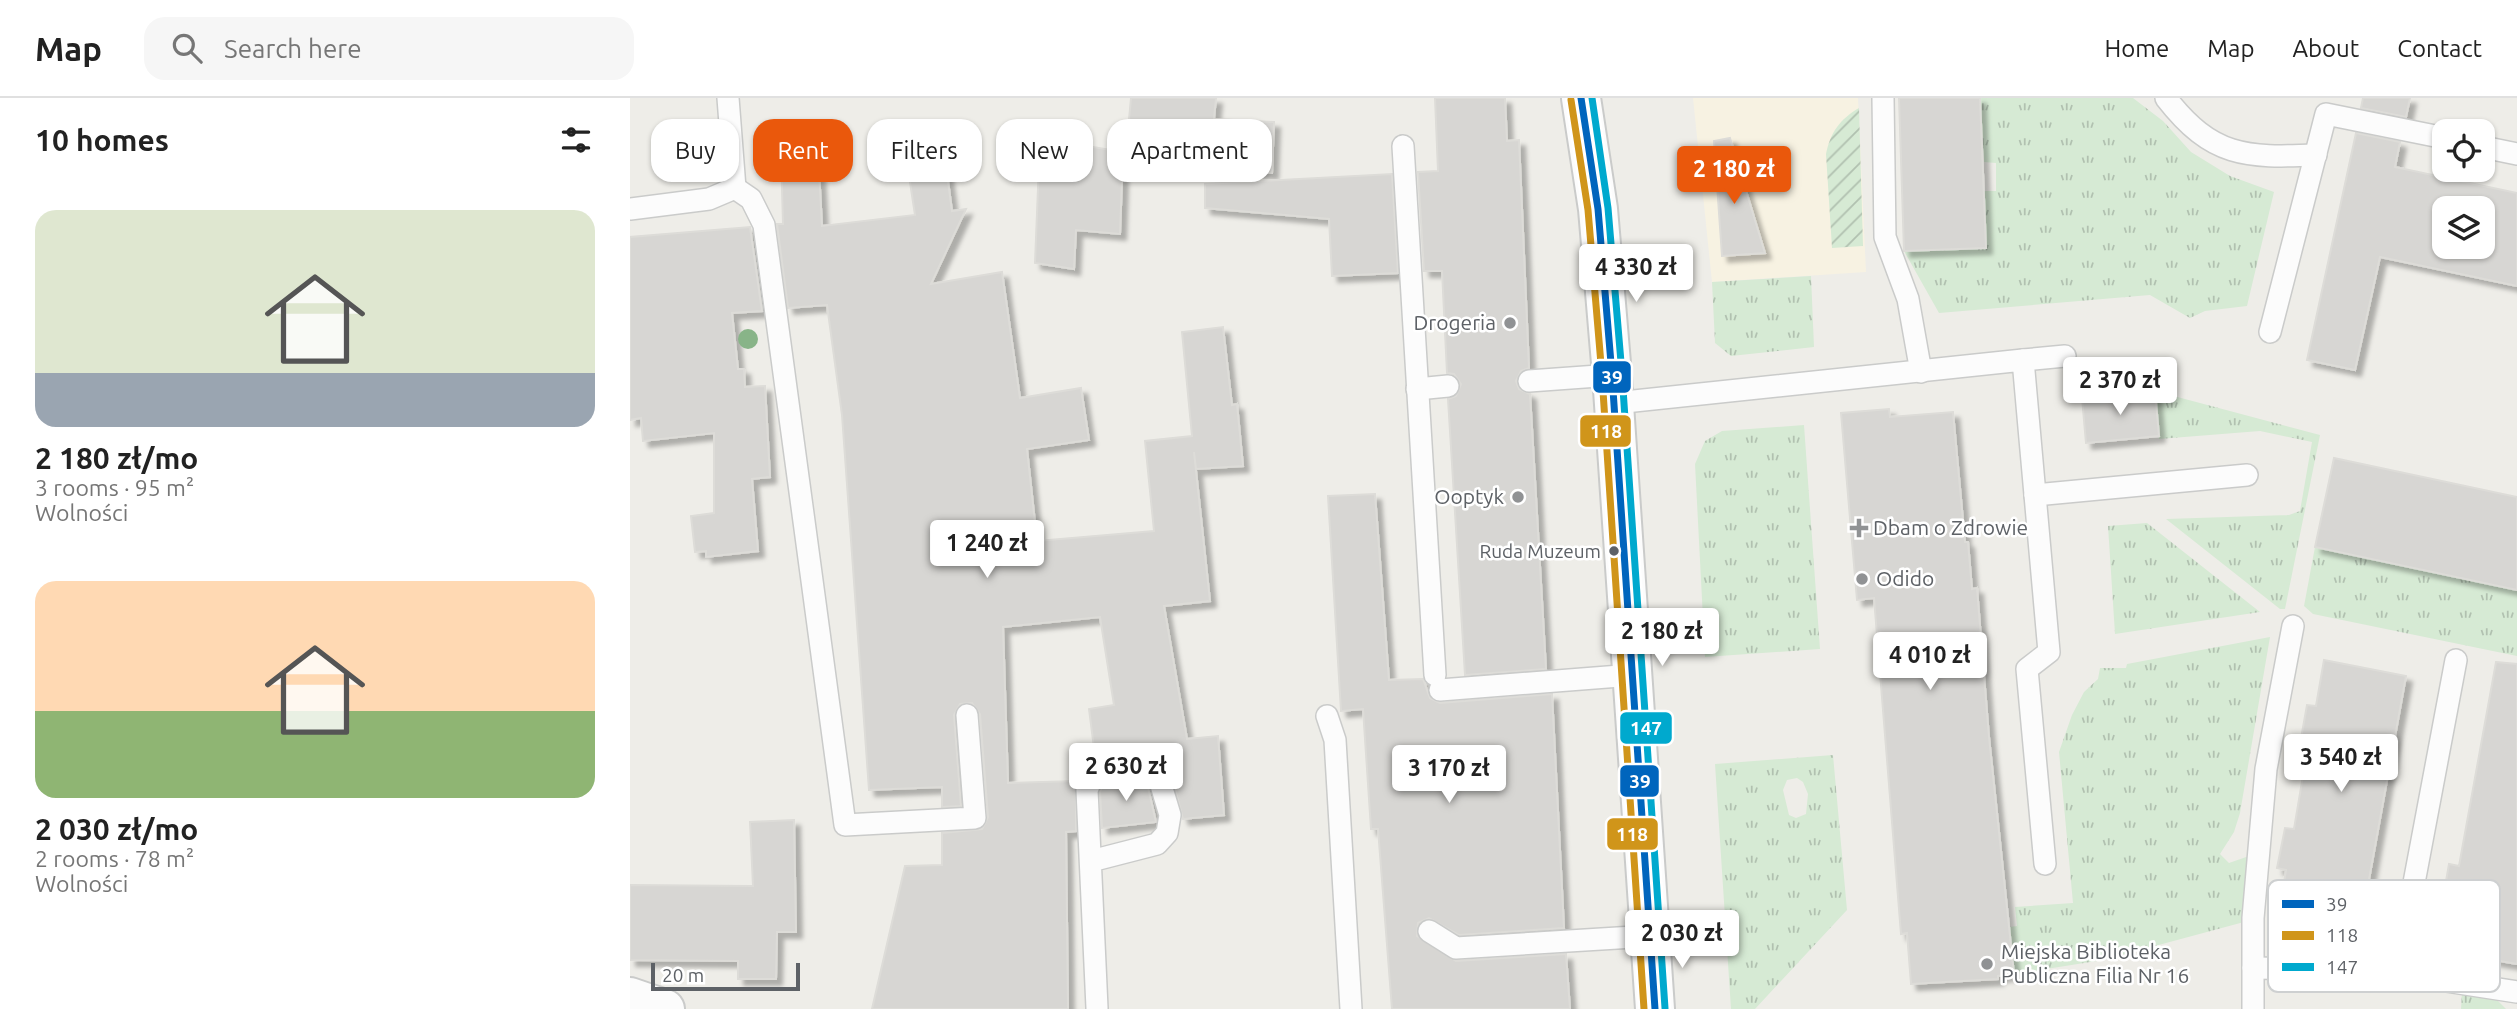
<!DOCTYPE html>
<meta charset="utf-8">
<style>
:root{--surface:#fff;--page:#f6f6f6;--text:#222;--muted:#767676;--line:#e0e0e0;--accent:#ea580c}
body{margin:0;font-family:Ubuntu,sans-serif;background:var(--page);color:var(--text);height:100vh;display:flex;flex-direction:column;font-size:26px;white-space:nowrap}
*{box-sizing:border-box;margin:0}
p{font-size:23px;color:var(--muted)}
.icon{flex:none;width:38px;height:38px;fill:none;stroke:currentColor;stroke-width:2;stroke-linecap:round;stroke-linejoin:round}
.map{position:relative;flex:1;overflow:hidden}
.sheet{display:flex;flex-direction:column;background:var(--surface);width:630px}
.sheet>*{flex:none}
.guide{position:absolute;left:21px;top:21px;width:665px;height:63px;display:flex;gap:14px}
.buttons{position:absolute;left:1802px;top:21px;display:grid;gap:14px}
.buttons a{display:grid;place-items:center;width:63px;height:63px;border-radius:14px;background:var(--surface);box-shadow:0 2px 5px #0004;font-size:35px}
.scale{position:absolute;left:21px;bottom:18px;width:149px;box-sizing:border-box;padding-left:7px;border:4px solid #5d6166;border-top:0;font-size:19px;line-height:24px;white-space:nowrap;color:#5d6166;-webkit-text-stroke:5px #fff;paint-order:stroke}
.price{position:absolute;translate:-50% -60px;padding:0 16px;border-radius:7px;background:#fff;color:#222;font-size:23px;line-height:46px;filter:drop-shadow(0 2px 4px #0008)}
.price::after{content:'';position:absolute;left:50%;top:42px;width:21px;height:16px;margin-left:-10px;background:inherit;clip-path:polygon(0 0,100% 0,50% 100%)}
.price.on{background:var(--accent);color:#fff}
ul{padding:0;list-style:none}
li{display:grid;align-content:center;gap:14px;height:371px;padding:0 35px}
li span{display:grid;place-items:center;height:217px;border-radius:21px;color:#555}
li>.icon{margin-inline-start:auto}
span .icon{width:126px;height:126px;fill:#fffc;stroke-width:1}
li b{font-size:30px}
h2{display:flex;justify-content:space-between;align-items:center;height:84px;padding:0 35px;font-size:30px}
.pill{padding:0 24px;border-radius:21px;background:var(--surface);box-shadow:0 2px 5px #0004;font-size:24px;line-height:63px}
.pill.on{background:var(--accent);color:#fff}
header{display:flex;align-items:center;gap:42px;box-sizing:border-box;height:98px;padding:0 35px;background:var(--surface);border-bottom:2px solid var(--line)}
header strong{font-size:33px}
nav{display:flex;gap:38px;margin-inline-start:auto;font-size:24px}
.search{width:490px;height:63px;background:var(--page);display:flex;align-items:center;gap:18px;box-sizing:border-box;padding:0 24px;border-radius:21px;color:var(--muted);font-size:26px}
main{display:flex;flex:1;min-height:0}
.map>svg:first-child{display:block}
</style>
<header>
<strong>Map</strong>
<div class="search"><svg class="icon" aria-label="search" viewBox="0 0 24 24"><circle cx="10" cy="10" r="6"/><path d="M15 15l6 6"/></svg>Search here</div>
<nav><a>Home</a><a>Map</a><a>About</a><a>Contact</a></nav>
</header>
<main>
<section class="sheet">
<h2>10 homes<svg class="icon" aria-label="filters" viewBox="0 0 24 24"><path d="M4 7h16M4 17h16"/><circle cx="9" cy="7" r="2"/><circle cx="15" cy="17" r="2"/></svg></h2>
<ul>
<li><span style="background:linear-gradient(#dfe7d0 75%,#9aa5b1 0)"><svg class="icon" aria-label="home" viewBox="0 0 24 24"><path d="M3 11l9-7 9 7M6 9v11h12V9"/></svg></span><div><b>2 180 zł/mo</b><p>3 rooms · 95 m²</p><p>Wolności</p></div></li>
<li><span style="background:linear-gradient(#ffd9b3 60%,#8fb573 0)"><svg class="icon" aria-label="home" viewBox="0 0 24 24"><path d="M3 11l9-7 9 7M6 9v11h12V9"/></svg></span><div><b>2 030 zł/mo</b><p>2 rooms · 78 m²</p><p>Wolności</p></div></li>
</ul>
</section>
<div class="map">
<svg width="1887" height="911" viewBox="0 0 1887 911">
<defs>
<pattern id="grass-tufts" width="24" height="20" patternUnits="userSpaceOnUse" patternTransform="scale(1.75)"><rect width="24" height="20" fill="#d6ead4"/><path d="M3 7l-1-3M5 7V3M7 7l1-3M15 17l-1-3M17 17v-4M19 17l1-3" fill="none" stroke="#b1c1b0"/></pattern>
<pattern id="garden-furrows" width="10" height="10" patternUnits="userSpaceOnUse" patternTransform="scale(1.75)"><rect width="10" height="10" fill="#d6ead4"/><path d="M-1 1l2-2M0 10L10 0M9 11l2-2" fill="none" stroke="#b1c1b0"/></pattern>
<filter id="shadow"><feDropShadow dx="6" dy="6" stdDeviation="2" flood-color="#0004"/></filter>
</defs>
<rect width="100%" height="100%" fill="#eeede8"/>
<!-- commercial -->
<path fill="#f7f2e2" d="M1063 0H1228L1236 174 1082 184Z"/>
<!-- grass -->
<g fill="url(#grass-tufts)" fill-rule="evenodd">
<path d="M1350 0H1503L1533 23 1561 54 1600 78 1644 94 1617 208 1575 213 1560 220 1520 197 1309 215 1274 153 1356 150 1354 93H1366V65L1354 64Z"/>
<path d="M1181 178 1184 249 1101 258 1085 245 1082 184Z"/>
<path d="M1525 293 1690 337 1655 511H1650L1536 421 1659 417 1670 413 1682 344 1630 333 1529 341Z"/>
<path d="M1174 327 1190 551 1075 559 1065 366 1075 343 1092 333Z"/>
<path d="M1517 425 1630 514 1485 536 1478 428Z"/>
<path d="M1685 449 1887 492V558L1683 516 1674 508Z"/>
<path d="M1640 539 1610 715 1604 734 1590 756 1599 765 1619 758 1614 824 1473 862 1384 876 1379 829 1387 828 1385 809 1443 805 1429 654 1442 617 1454 594 1468 581 1470 570H1496L1497 566Z"/>
<path d="M1203 657 1217 812 1125 911H1101L1085 666ZM1167 680 1173 684 1178 696 1176 716 1166 720 1159 717 1153 692 1157 682Z"/>
<path d="M1832 894 1865 900 1876 911H1831Z"/>
</g>
<!-- garden -->
<path fill="url(#garden-furrows)" d="M1229 10 1233 148 1202 150 1196 56C1200 35 1210 21 1229 10Z"/>
<!-- building -->
<g fill="#d7d6d3" stroke="#dddcd8" stroke-width="2" fill-rule="evenodd" filter="url(#shadow)">
<path d="M501 0H586L584 21 644 24 642 75 495 64Z"/>
<path d="M805 0H875L877 43 889 42 899 270 891 273 886 283 889 291 900 296 916 571 835 577 818 301 826 298 831 286 824 276 817 275 812 173H794L788 74 808 73Z"/>
<path d="M1269 0H1350L1356 150 1274 153Z"/>
<path d="M1733 0H1780L1776 19 1731 10Z"/>
<path d="M1726 35 1770 44 1765 69 1887 95V188L1750 159 1725 272 1677 262ZM1815 110H1853V149H1815Z"/>
<path d="M410 40 493 54 490 136 446 132 444 171 405 165Z"/>
<path d="M1100 40 1135 155 1092 158 1084 43Z"/>
<path d="M188 53 192 128 285 117 276 58 314 53 322 113 336 111 301 186 372 174 390 300 451 290 459 342 397 351 407 443 524 433 515 343 562 338 552 234 593 229 602 307 607 306 613 368 566 371 564 354 580 503 534 508 557 641 588 638 594 717 553 721 540 672 520 656 498 650 465 658 459 611 484 607 470 519 373 529 378 685 446 683V733L436 734 438 911H242L275 768 312 767V735L352 731 358 719 350 616 342 605 330 606 324 617 331 708 312 709V689L239 692 212 317 197 207 158 210 147 126H153L151 55Z"/>
<path d="M762 76 768 175 702 178 699 121 575 110V86Z"/>
<path d="M120 129 132 213 102 215 108 271H114L115 289 135 288 140 379 122 381 128 453 76 459V453L65 454 61 418 84 415V335L13 343 11 320 0 322V139Z"/>
<path d="M1525 293 1529 338 1456 345 1452 300Z"/>
<path d="M1259 311 1260 319 1323 314 1335 444H1338L1342 491 1347 490 1359 639 1384 876 1368 878V881L1281 886 1277 835 1271 836 1244 500 1227 502 1211 315Z"/>
<path d="M1704 360 1887 399V492L1685 449Z"/>
<path d="M745 396 759 582 793 581 800 600 810 605 922 596 934 830 829 837 799 820 788 825 787 838 826 863 936 856 940 911H762L748 731H741L733 611 711 613 698 398Z"/>
<path d="M1694 562 1776 578 1730 831 1649 815 1656 772 1647 770 1655 730 1664 731 1678 648 1670 646 1677 607 1686 608Z"/>
<path d="M1866 564 1887 566V866L1814 853 1821 808 1812 806 1819 766 1829 768Z"/>
<path d="M500 677 517 685 526 724 472 730 470 694 475 682Z"/>
<path d="M164 722 166 834H147L146 881H108V863L0 862V787L123 788 120 724Z"/>
</g>
<g fill="none" stroke-linecap="round" stroke-linejoin="round">
<!-- service casing -->
<g stroke="#cacbca" stroke-width="24">
<g id="service">
<path d="M1253 0 1255 139 1278 201 1291 274"/>
<path d="M1536 0C1582 59 1615 60 1686 57"/>
<path d="M773 48 805 577"/>
<path d="M1853 49 1887 56"/>
<path d="M105 90 121 101 134 127 215 727 345 720 337 617"/>
<path d="M0 111 79 101 105 90 98 0"/>
<path d="M1640 234 1696 16 1815 40"/>
<path d="M1393 262 1435 258"/>
<path d="M899 283 982 277"/>
<path d="M787 291 818 288"/>
<path d="M985 305 1393 262 1419 554 1397 571 1415 766"/>
<path d="M1405 397 1617 377"/>
<path d="M810 592 1003 577"/>
<path d="M697 618 705 642 721 911"/>
<path d="M461 763 527 746 537 735 540 717 528 677 516 668 500 663 466 671 457 692 467 910"/>
<path d="M799 833 826 850 1020 838"/>
<path d="M1623 870 1745 872 1887 894"/>
<path d="M1767 875 1826 562"/>
<path d="M1623 911V820L1636 671 1663 528"/>
</g>
</g>
<!-- minor casing -->
<g stroke="#cacbca" stroke-width="42">
<path id="minor" d="M0 899 35 911"/>
</g>
<!-- tertiary casing -->
<g stroke="#cacbca" stroke-width="42">
<path id="tertiary" d="M951 0 968 111 982 277 1025 911"/>
</g>
<!-- service -->
<use href="#service" stroke="#fcfcfc" stroke-width="21"/>
<!-- minor -->
<use href="#minor" stroke="#fcfcfc" stroke-width="38"/>
<!-- tertiary -->
<use href="#tertiary" stroke="#fcfcfc" stroke-width="38"/>
<!-- bus-1 casing -->
<g stroke="#fff" stroke-width="12">
<path id="bus-1" d="M951 0 968 111 982 277 1025 911"/>
</g>
<!-- bus-2 casing -->
<g stroke="#fff" stroke-width="12">
<path id="bus-2" d="M941 2 958 112 972 278 1014 911"/>
</g>
<!-- bus-3 casing -->
<g stroke="#fff" stroke-width="12">
<path id="bus-3" d="M962 0 978 110 992 276 1035 910"/>
</g>
<!-- bus-1 -->
<use href="#bus-1" stroke="#0065bd" stroke-width="7"/>
<!-- bus-2 -->
<use href="#bus-2" stroke="#d0951a" stroke-width="7"/>
<!-- bus-3 -->
<use href="#bus-3" stroke="#00a9ce" stroke-width="7"/>
</g>
<!-- trees -->
<circle fill="#88b488" cx="118" cy="241" r="10"/>
<!-- markers -->
<g fill="#909294" stroke="#fff" stroke-width="2.5">
<circle cx="880" cy="225" r="7"/>
<circle cx="888" cy="399" r="7"/>
<path d="M1225.5 419.5h7v7h7v7h-7v7h-7v-7h-7v-7h7z"/>
<circle cx="1232" cy="481" r="7"/>
<circle cx="1357" cy="866" r="7"/>
</g>
<circle fill="#5d6166" stroke="#fff" stroke-width="2.5" cx="984" cy="453" r="6"/>
<g text-anchor="middle" stroke-width="5" stroke-linejoin="round" paint-order="stroke">
<!-- bus labels -->
<g font-size="19" fill="#5d6166" stroke="#fff" text-anchor="end">
<text x="971" y="460">Ruda Muzeum</text>
</g>
<!-- poi labels -->
<g font-size="21" fill="#5d6166" stroke="#fff" text-anchor="start">
<text x="866" y="232" text-anchor="end">Drogeria</text>
<text x="874" y="406" text-anchor="end">Ooptyk</text>
<text x="1243" y="437">Dbam o Zdrowie</text>
<text x="1246" y="488">Odido</text>
<text x="1371" y="861">Miejska Biblioteka<tspan x="1371" dy="24">Publiczna Filia Nr 16</tspan></text>
</g>
</g>
<!-- legend -->
<rect x="1638" y="782" width="232" height="112" rx="10" fill="#fff" stroke="#ced0d1" stroke-width="2"/>
<rect x="1652" y="802" width="32" height="8" fill="#0065bd"/>
<rect x="1652" y="833" width="32" height="9" fill="#d0951a"/>
<rect x="1652" y="865" width="32" height="8" fill="#00a9ce"/>
<g font-size="19" fill="#5d6166">
<text x="1696" y="813">39</text>
<text x="1696" y="844">118</text>
<text x="1696" y="876">147</text>
</g>
<g stroke="#fff" stroke-width="2.5">
<rect x="962" y="262" width="40" height="34" rx="7" fill="#0065bd"/>
<rect x="949" y="316" width="53" height="34" rx="7" fill="#d0951a"/>
<rect x="989" y="613" width="54" height="34" rx="7" fill="#00a9ce"/>
<rect x="989" y="666" width="41" height="34" rx="7" fill="#0065bd"/>
<rect x="976" y="719" width="53" height="34" rx="7" fill="#d0951a"/>
</g>
<g font-size="19" text-anchor="middle" font-weight="bold" fill="#fff">
<text x="982" y="286">39</text>
<text x="976" y="340">118</text>
<text x="1016" y="637">147</text>
<text x="1010" y="690">39</text>
<text x="1002" y="743">118</text>
</g>
</svg>
<div class="buttons">
<a><svg class="icon" aria-label="locate" viewBox="0 0 24 24"><circle cx="12" cy="12" r="6"/><path d="M12 2v4M12 18v4M2 12h4M18 12h4"/></svg></a>
<a><svg class="icon" aria-label="layers" viewBox="0 0 24 24"><path d="M12 4l9 5-9 5-9-5zM3 14l9 5 9-5"/></svg></a>
</div>
<div class="scale">20 m</div>
<b class="price on" style="left:1104px;top:108px">2 180 zł</b>
<b class="price" style="left:1006px;top:206px">4 330 zł</b>
<b class="price" style="left:1490px;top:319px">2 370 zł</b>
<b class="price" style="left:357px;top:482px">1 240 zł</b>
<b class="price" style="left:1032px;top:570px">2 180 zł</b>
<b class="price" style="left:1300px;top:594px">4 010 zł</b>
<b class="price" style="left:1711px;top:696px">3 540 zł</b>
<b class="price" style="left:496px;top:705px">2 630 zł</b>
<b class="price" style="left:819px;top:707px">3 170 zł</b>
<b class="price" style="left:1052px;top:872px">2 030 zł</b>
<div class="guide">
<a class="pill">Buy</a>
<a class="pill on">Rent</a>
<a class="pill">Filters</a>
<a class="pill">New</a>
<a class="pill">Apartment</a>
</div>
</div>
</main>
